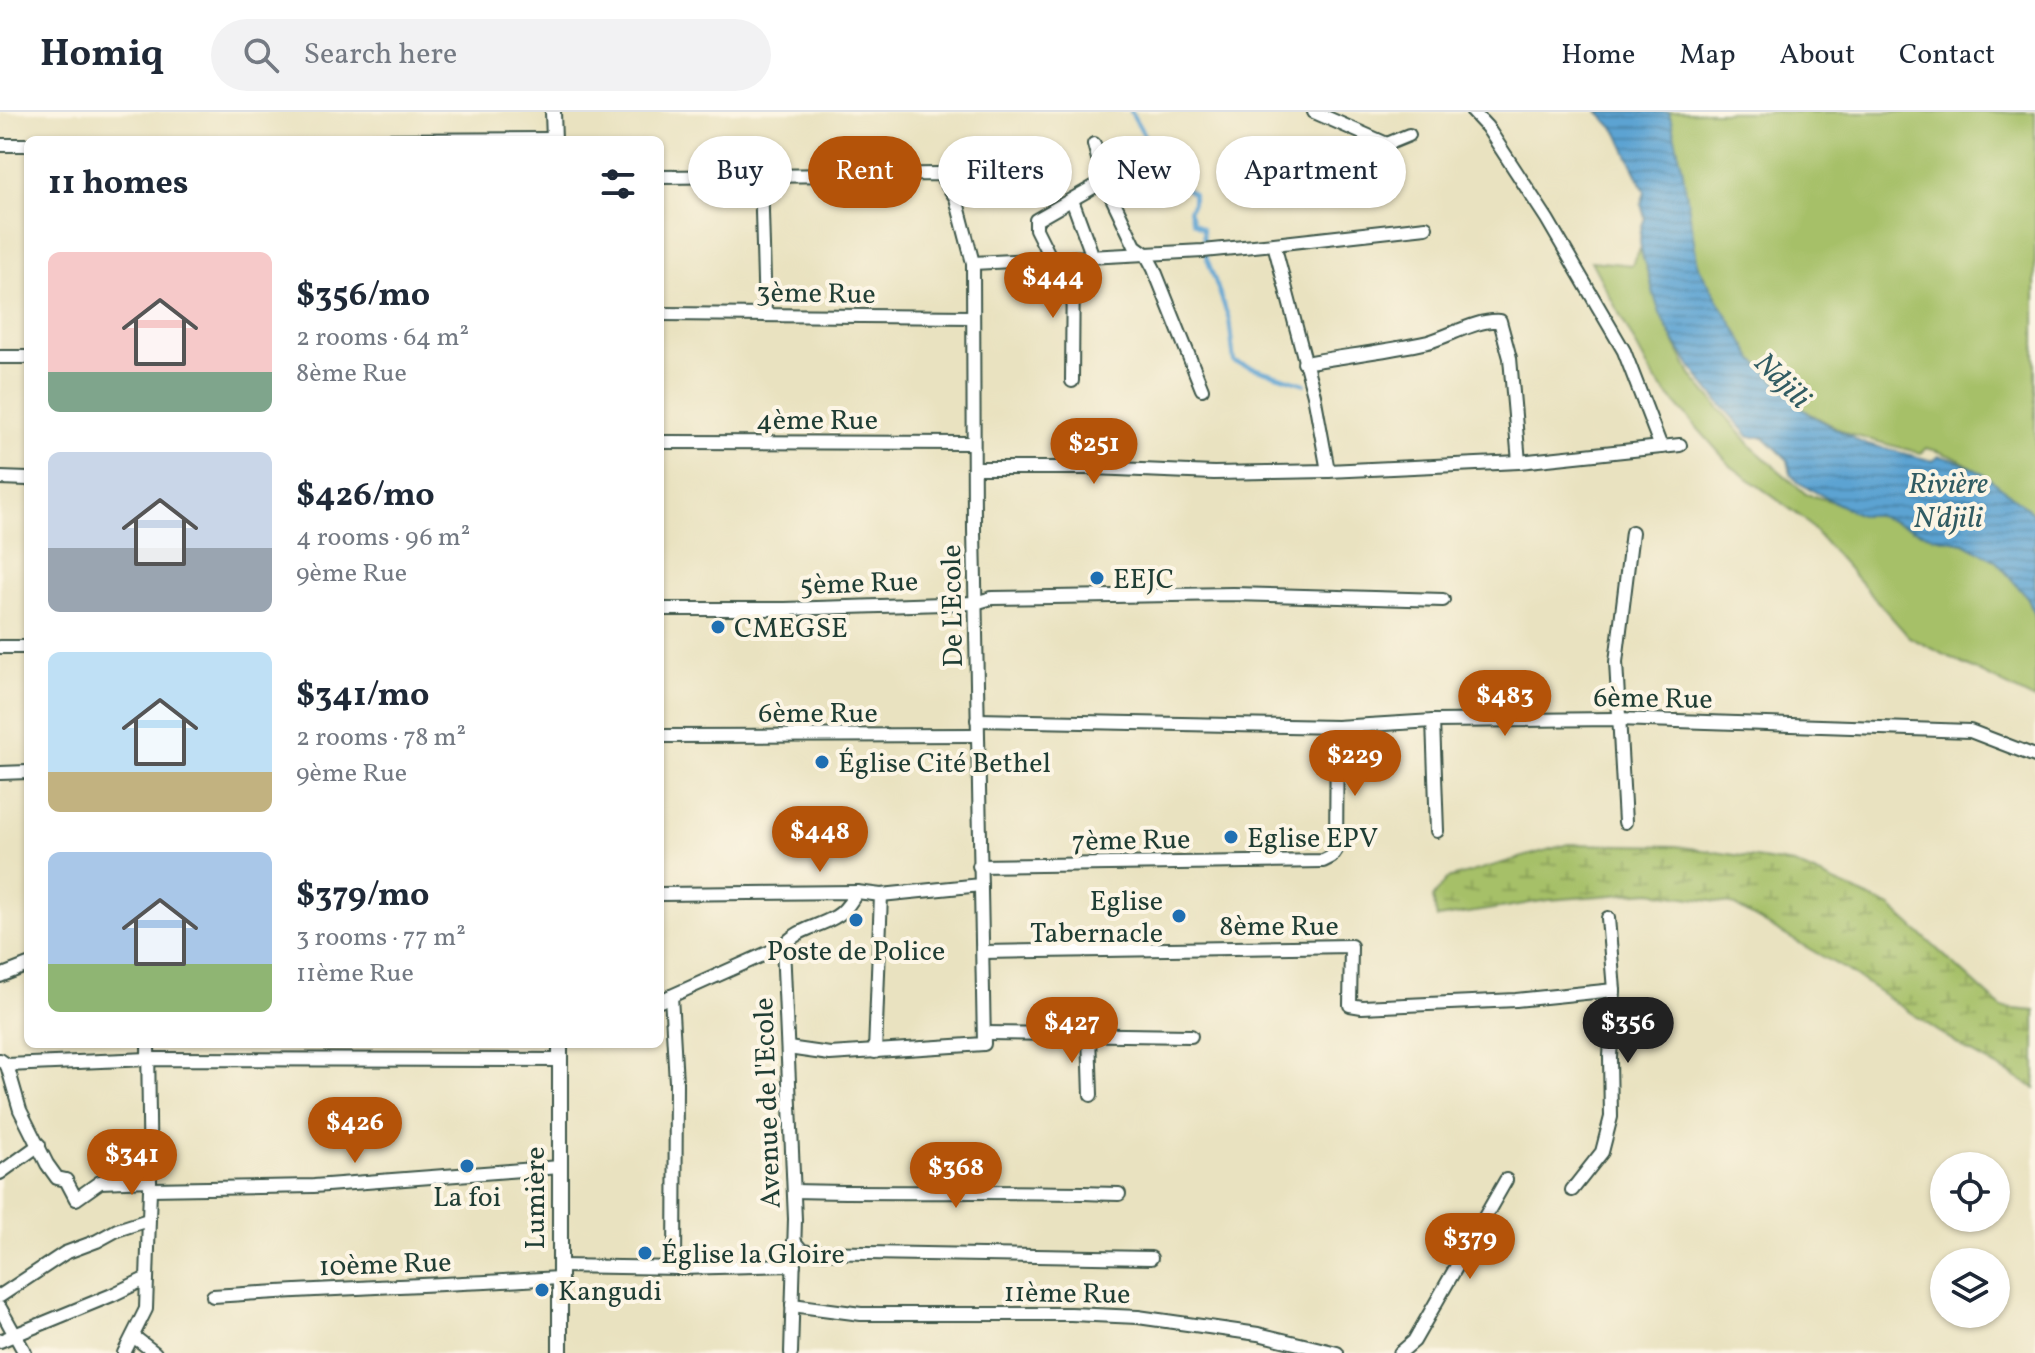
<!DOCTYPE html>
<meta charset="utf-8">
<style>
:root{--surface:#fff;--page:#f2f2f3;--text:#1f2937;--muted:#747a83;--line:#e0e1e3;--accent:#b45309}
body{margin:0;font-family:Vollkorn,serif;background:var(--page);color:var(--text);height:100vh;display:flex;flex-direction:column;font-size:30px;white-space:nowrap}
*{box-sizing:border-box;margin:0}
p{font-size:26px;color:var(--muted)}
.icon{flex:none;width:44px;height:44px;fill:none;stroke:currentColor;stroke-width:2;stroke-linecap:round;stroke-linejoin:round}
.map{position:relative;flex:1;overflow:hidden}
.side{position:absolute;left:24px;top:24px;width:640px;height:912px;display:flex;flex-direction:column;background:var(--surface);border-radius:12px;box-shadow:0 2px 6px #0004}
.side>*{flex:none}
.guide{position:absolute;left:688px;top:24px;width:760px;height:72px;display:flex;gap:16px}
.controls{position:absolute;left:1930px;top:1040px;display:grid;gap:16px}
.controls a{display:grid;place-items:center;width:80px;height:80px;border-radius:50%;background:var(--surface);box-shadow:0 2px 6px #0004;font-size:40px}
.price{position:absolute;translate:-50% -68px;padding:0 18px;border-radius:28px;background:var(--accent);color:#fff;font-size:26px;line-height:52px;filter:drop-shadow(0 2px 4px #0008)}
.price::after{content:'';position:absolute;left:50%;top:48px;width:24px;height:18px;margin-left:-12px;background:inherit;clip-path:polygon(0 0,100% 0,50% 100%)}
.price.on{background:#222;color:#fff}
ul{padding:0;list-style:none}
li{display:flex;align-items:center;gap:24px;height:200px;padding:0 24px}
li span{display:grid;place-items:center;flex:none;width:224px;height:160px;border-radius:12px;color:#555}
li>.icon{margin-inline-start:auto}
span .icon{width:96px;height:96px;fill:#fffc;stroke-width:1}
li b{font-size:34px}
h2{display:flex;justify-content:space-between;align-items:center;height:96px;padding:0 24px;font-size:34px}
.chip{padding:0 28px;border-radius:36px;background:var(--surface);box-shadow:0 2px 6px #0004;font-size:28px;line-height:72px}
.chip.on{background:var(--accent);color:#fff}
header{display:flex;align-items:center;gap:48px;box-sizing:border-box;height:112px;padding:0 40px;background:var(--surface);border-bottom:2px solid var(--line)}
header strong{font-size:38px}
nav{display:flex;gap:44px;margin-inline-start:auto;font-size:28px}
.search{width:560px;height:72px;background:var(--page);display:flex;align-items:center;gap:20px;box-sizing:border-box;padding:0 28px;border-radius:44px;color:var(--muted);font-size:30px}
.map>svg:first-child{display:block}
</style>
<header>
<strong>Homiq</strong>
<div class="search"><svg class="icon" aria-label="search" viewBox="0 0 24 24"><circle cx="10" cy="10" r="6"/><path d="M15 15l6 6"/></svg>Search here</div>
<nav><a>Home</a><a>Map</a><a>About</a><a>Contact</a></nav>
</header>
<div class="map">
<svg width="2035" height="1241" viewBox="0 0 2035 1241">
<defs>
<pattern id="wetland-marsh" width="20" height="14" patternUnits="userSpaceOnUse" patternTransform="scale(2)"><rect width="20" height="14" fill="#a6c067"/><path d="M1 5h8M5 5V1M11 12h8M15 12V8" fill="none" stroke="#879d56"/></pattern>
<pattern id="water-rules" width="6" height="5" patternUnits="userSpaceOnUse" patternTransform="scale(2)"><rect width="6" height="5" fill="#5ba3d2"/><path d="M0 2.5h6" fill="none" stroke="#4b86ab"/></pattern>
</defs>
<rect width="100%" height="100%" fill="#fcf5e5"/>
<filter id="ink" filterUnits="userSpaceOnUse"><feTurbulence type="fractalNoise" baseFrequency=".0125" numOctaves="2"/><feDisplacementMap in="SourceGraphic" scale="16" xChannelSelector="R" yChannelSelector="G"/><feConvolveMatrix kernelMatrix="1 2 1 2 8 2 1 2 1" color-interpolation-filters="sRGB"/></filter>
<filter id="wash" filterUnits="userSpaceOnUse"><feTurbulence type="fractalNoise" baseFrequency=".006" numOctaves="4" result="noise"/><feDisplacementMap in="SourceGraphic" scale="32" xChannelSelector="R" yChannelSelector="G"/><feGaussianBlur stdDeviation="1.8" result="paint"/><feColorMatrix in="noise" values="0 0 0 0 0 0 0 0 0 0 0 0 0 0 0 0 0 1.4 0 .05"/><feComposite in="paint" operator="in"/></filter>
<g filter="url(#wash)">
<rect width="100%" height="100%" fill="#e9e2c0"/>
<!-- wetland -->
<path fill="url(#wetland-marsh)" stroke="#627e4e" stroke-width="2" d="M1568 732 1676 734 1794 752 1891 795 2002 896 2035 899V976L1968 939 1848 859 1731 792 1651 780 1549 788 1437 806 1433 786 1447 767Z"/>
<!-- garden -->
<g fill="#a6c067" stroke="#627e4e" stroke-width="2">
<path d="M1658 0H2035V412C2003 381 1973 345 1926 336L1921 341 1848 322 1796 294 1742 241 1685 147Z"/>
<path d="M1640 137 1662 205 1691 263 1753 336 1806 382 1834 390 1860 403H1876L1934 425 1964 431 1996 448 2028 486 2035 506V588L1909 525 1805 408 1731 354 1654 267 1591 149 1632 153Z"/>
</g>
<!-- water -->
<path fill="url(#water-rules)" stroke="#3d7083" stroke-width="2" d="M1598 0H1669L1682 54 1698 154 1754 248 1809 302 1860 330 1933 349 1939 344C1976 351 2002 376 2031 399L2035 405V506L2028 486 1995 448 1964 431 1934 425 1876 403H1860L1834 390 1799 371 1791 363 1788 348 1764 325H1750C1717 289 1683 250 1662 206 1656 193 1653 178 1649 164 1642 143 1635 127 1645 106L1641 92 1645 80 1618 21Z"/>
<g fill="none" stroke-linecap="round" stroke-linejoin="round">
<!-- stream -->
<g stroke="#5ba3d2" stroke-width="4">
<path d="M1131 0 1166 61 1193 82V91L1189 98 1193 110 1203 117 1204 134"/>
<path d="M1205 141 1229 207 1234 250 1305 272"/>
</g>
</g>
</g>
<g filter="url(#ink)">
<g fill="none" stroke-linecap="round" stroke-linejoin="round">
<!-- minor casing -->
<g stroke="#3d5649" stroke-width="16">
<g id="minor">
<path d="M1314 0 1387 32 1409 23"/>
<path d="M1473 0 1487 15 1547 107 1624 239 1661 335"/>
<path d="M365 28 554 27"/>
<path d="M1094 32 1104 69 1135 134 1146 142 1154 157 1202 277"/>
<path d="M0 33H28"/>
<path d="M660 65 940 62 956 86 973 151 974 418 984 932 830 942 788 936"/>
<path d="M761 65 765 203"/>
<path d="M1072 88 1093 145"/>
<path d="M1051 147 1036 117V108L1104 69"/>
<path d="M973 151 1203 139 1274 132"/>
<path d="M660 202 972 205"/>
<path d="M0 245H28"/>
<path d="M1304 251C1345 244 1388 239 1428 230 1450 224 1477 207 1500 209L1510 246 1519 350"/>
<path d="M1072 269 1073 147"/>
<path d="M660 330 973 331"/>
<path d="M974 356H1093L1214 361 1328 359 1519 350 1680 333"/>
<path d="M1328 359 1314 283 1274 132 1426 115"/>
<path d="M0 366 28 367"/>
<path d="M660 497H785L975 491 992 486 1233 482 1443 488"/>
<path d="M0 535H28"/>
<path d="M977 608 1337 615 1433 609 1617 607 1970 619 2035 644"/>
<path d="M1433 609 1437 719"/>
<path d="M660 624 977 623"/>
<path d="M0 661 28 660"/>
<path d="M1625 710 1616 550 1632 420"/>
<path d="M979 754 1323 749 1331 745 1336 738 1337 615"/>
<path d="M660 782 857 780 881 783 981 773"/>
<path d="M783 834 795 1107 791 1241"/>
<path d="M983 840 1351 834 1350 893 1362 895 1516 888 1614 878"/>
<path d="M0 864 28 853"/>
<path d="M671 884 676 970 675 1156"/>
<path d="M660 889 783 834C801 815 814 817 835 805 845 800 851 789 857 780"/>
<path d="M985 921 1191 924"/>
<path d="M1089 923 1091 983"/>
<path d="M875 940 881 783"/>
<path d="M0 948 7 953 20 998 47 1052 57 1066 66 1068 76 1087 100 1070 150 1068"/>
<path d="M7 953 148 947 560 948"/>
<path d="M0 1061 39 1033"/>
<path d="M150 1077 314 1074 560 1055"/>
<path d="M1572 1078 1602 1040 1611 1005 1610 945 1614 878 1608 806"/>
<path d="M794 1079C902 1082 1010 1078 1119 1082"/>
<path d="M794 1129 802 1139 809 1140 1151 1146"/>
<path d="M559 1154 681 1156 794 1153"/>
<path d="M0 1184 65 1141 97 1129 117 1118 148 1108"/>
<path d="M213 1184C329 1176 444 1173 559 1166"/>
<path d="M792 1193 861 1202H1071L1138 1205 1258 1222 1337 1241"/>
<path d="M0 1196 25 1241"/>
<path d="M133 1224 155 1241"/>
<path d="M0 1229 112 1183 147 1166"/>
<path d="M124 1241 146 1197 150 1077 148 932"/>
<path d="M1400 1241 1414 1229 1506 1068"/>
</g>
</g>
<!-- tertiary casing -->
<g stroke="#3d5649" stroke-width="18">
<g id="tertiary">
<path d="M553 0 554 28"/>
<path d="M560 1241V932"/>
</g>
</g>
<!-- minor -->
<use href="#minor" stroke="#fff" stroke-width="12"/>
<!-- tertiary -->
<use href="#tertiary" stroke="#fff" stroke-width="14"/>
</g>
</g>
<!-- markers -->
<g fill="#1f6fb2" stroke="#fcf5e5" stroke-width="3">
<circle cx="1097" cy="466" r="8"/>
<circle cx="718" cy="515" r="8"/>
<circle cx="822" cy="650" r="8"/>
<circle cx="1231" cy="725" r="8"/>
<circle cx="1179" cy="804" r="8"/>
<circle cx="856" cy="808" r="8"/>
<circle cx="467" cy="1054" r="8"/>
<circle cx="645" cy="1141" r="8"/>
<circle cx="542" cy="1178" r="8"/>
</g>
<g text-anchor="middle" stroke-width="8" stroke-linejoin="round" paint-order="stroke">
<!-- street labels -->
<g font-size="28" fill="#1f3d34" stroke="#fcf5e5">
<text transform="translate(816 180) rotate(1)" y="10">3ème Rue</text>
<text x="817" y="317">4ème Rue</text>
<text transform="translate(859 470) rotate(-2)" y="10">5ème Rue</text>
<text transform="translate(951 494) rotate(-91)" y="10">De L'Ecole</text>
<text transform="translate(1653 585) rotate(1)" y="10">6ème Rue</text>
<text x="818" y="610">6ème Rue</text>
<text transform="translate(1131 727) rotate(-1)" y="10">7ème Rue</text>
<text x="1279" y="823">8ème Rue</text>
<text transform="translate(766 991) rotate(-92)" y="10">Avenue de l'Ecole</text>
<text transform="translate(534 1086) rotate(-90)" y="10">Lumière</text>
<text transform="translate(385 1151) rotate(-2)" y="10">10ème Rue</text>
<text transform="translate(1067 1180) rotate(1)" y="10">11ème Rue</text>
</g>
<!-- poi labels -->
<g font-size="28" fill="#1f3d34" stroke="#fcf5e5" text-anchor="start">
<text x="1113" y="476">EEJC</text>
<text x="734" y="525">CMEGSE</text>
<text x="838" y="660">Église Cité Bethel</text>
<text x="1247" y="735">Eglise EPV</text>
<text x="1163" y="798" text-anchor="end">Eglise<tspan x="1163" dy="32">Tabernacle</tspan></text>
<text x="856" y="848" text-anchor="middle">Poste de Police</text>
<text x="467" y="1094" text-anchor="middle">La foi</text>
<text x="661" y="1151">Église la Gloire</text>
<text x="558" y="1188">Kangudi</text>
</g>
<!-- water labels -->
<g font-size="30" font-style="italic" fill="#315c63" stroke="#fcf5e5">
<text transform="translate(1783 268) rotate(45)" y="10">Ndjili</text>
<text x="1948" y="381">Rivière<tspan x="1948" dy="34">N'djili</tspan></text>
</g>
</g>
</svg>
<div class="controls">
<a><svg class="icon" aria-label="locate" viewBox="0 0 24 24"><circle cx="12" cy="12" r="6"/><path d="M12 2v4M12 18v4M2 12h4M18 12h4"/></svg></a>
<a><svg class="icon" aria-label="layers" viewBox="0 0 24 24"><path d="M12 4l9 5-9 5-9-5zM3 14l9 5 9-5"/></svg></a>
</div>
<b class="price" style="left:1053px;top:208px">$444</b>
<b class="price" style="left:1094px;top:374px">$251</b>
<b class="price" style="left:1505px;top:626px">$483</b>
<b class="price" style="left:1355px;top:686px">$229</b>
<b class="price" style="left:820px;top:762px">$448</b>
<b class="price" style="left:1072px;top:953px">$427</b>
<b class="price on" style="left:1628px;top:953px">$356</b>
<b class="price" style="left:355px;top:1053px">$426</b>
<b class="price" style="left:132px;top:1085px">$341</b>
<b class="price" style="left:956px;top:1098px">$368</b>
<b class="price" style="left:1470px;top:1169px">$379</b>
<div class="guide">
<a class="chip">Buy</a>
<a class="chip on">Rent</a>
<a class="chip">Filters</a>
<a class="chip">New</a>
<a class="chip">Apartment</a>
</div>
<section class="side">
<h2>11 homes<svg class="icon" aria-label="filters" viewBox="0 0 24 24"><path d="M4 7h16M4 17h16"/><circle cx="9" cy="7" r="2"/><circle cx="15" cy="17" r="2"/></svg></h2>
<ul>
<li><span style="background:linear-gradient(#f6c9c9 75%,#7fa58c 0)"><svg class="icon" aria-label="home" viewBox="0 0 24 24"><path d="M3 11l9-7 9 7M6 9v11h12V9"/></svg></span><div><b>$356/mo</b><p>2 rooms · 64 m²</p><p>8ème Rue</p></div></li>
<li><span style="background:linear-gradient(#c9d6e8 60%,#9aa5b1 0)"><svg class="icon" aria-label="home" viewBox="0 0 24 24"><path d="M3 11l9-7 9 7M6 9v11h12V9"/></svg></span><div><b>$426/mo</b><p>4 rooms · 96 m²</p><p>9ème Rue</p></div></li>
<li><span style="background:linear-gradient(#bfe0f5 75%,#c2b280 0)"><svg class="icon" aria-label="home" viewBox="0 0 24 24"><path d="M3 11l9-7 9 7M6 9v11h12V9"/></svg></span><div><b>$341/mo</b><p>2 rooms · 78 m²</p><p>9ème Rue</p></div></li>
<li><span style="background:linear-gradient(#a9c7e8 70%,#8fb573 0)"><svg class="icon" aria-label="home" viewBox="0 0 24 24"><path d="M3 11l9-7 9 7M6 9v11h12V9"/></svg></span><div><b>$379/mo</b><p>3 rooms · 77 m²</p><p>11ème Rue</p></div></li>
</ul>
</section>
</div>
